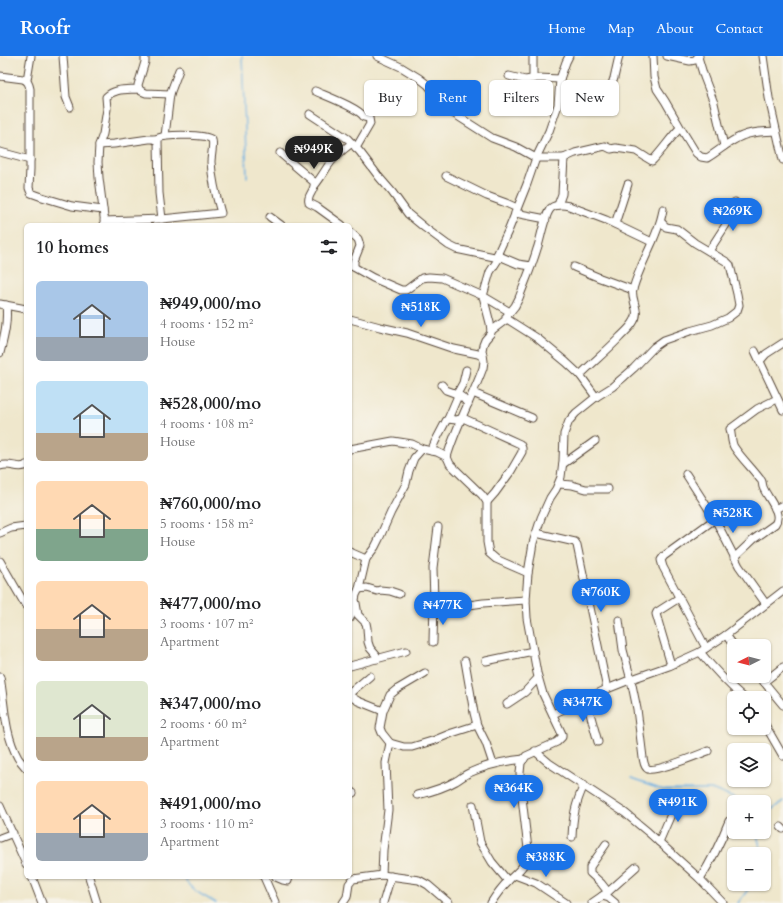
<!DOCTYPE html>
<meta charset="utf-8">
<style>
:root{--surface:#fff;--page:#f2f2f2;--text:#202124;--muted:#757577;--accent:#1a73e8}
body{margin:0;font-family:Cardo,serif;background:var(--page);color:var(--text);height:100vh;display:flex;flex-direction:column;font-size:15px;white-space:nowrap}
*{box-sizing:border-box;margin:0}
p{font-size:13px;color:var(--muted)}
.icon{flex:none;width:22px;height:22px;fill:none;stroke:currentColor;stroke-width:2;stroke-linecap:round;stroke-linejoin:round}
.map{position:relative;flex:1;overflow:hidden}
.drawer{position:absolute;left:24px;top:167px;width:328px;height:656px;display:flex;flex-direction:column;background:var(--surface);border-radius:6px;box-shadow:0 1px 3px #0004}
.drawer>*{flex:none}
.guide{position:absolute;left:364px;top:24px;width:359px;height:36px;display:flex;gap:8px}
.needle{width:26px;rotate:264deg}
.controls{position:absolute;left:727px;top:583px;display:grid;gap:8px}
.controls a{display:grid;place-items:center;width:44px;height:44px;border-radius:6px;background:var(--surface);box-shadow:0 1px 3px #0004;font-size:20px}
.price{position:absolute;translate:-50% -34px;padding:0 9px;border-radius:14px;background:var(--accent);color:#fff;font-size:13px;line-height:26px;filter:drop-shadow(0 1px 2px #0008)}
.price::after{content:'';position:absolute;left:50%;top:24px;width:12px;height:9px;margin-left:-6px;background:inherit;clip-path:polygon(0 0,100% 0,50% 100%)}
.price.active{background:#222;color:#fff}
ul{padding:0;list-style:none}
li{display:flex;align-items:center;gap:12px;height:100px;padding:0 12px}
li span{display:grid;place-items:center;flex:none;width:112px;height:80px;border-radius:6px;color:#555}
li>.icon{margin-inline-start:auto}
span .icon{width:48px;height:48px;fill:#fffc;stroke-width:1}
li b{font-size:17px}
h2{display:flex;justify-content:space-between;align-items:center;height:48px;padding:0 12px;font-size:17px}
.chip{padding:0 14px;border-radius:6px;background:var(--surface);box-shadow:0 1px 3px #0004;font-size:14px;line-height:36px}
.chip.active{background:var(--accent);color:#fff}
header{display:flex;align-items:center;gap:24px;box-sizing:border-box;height:56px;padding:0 20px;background:var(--accent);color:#fff}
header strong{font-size:19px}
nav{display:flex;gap:22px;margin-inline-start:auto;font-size:14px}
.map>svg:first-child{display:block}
</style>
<header>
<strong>Roofr</strong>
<nav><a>Home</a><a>Map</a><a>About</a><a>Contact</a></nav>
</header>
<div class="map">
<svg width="783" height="847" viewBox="0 0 783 847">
<rect width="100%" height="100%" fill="#f7f3e8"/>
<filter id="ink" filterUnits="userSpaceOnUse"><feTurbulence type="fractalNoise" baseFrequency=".025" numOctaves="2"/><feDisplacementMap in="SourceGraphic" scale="8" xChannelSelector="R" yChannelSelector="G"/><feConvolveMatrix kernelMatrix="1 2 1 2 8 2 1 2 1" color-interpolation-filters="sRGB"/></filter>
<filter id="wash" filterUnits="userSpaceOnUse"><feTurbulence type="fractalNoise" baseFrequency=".012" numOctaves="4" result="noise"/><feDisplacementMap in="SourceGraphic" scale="16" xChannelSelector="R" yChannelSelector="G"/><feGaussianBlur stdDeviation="0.9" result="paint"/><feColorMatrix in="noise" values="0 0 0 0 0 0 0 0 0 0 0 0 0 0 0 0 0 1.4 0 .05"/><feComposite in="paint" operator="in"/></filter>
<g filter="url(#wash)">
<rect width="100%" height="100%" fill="#efe7cc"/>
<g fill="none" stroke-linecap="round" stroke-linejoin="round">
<!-- stream -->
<g stroke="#6eb1e3" stroke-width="1.5">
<path d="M242 0 247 121"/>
<path d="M631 723 663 734H714L743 746"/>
<path d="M764 753 770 755"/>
<path d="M764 767 770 755 783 745"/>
<path d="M759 776 757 779 762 798"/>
<path d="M764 804 765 809 764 811"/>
<path d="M183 821C190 834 204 840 216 847"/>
<path d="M738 847 752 828"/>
</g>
</g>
</g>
<g filter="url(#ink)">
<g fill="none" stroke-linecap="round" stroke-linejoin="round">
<!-- minor casing -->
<g stroke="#564638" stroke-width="9">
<g id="minor">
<path d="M63 0 66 41 70 51"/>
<path d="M145 0V6L138 29 139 33 141 35 146 37 170 38"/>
<path d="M377 0 401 11 419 22 428 29 433 35 438 44 445 52 492 82 516 91 536 102H564L562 138 558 149"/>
<path d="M653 0 654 21 657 33 665 45 680 71 696 97 701 101 707 102C719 95 729 85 742 80 753 75 765 76 776 75"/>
<path d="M667 0 690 5 695 4 699 0"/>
<path d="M763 0 769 42 783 104"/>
<path d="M698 1 704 21 714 47 724 90"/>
<path d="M0 20 23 23C28 25 29 28 30 33V113L29 132 31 137 42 141 72 150 103 154"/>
<path d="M509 20 525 24 538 22 560 23"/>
<path d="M533 23V0"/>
<path d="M27 24 31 0"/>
<path d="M315 35C326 40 359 52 364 61L369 62 370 68 356 92"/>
<path d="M608 40 614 22 619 0"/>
<path d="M310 58 348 83 360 96 379 121 392 136 408 158 425 172 448 189 456 193 499 202"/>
<path d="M165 80 170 38 179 14"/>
<path d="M99 89 114 88 149 83H153L158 85 159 137 162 163"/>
<path d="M0 96 30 104"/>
<path d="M280 97 314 126C316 135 306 139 309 147L317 151 342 169"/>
<path d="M564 102 575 97 605 90 611 93 616 92 636 95 647 102 652 105C662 95 670 82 680 72"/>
<path d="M446 120 487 140 506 147 517 152"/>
<path d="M315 129C320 123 324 116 328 110 334 101 344 93 352 87"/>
<path d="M515 157 546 163"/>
<path d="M270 161 281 169"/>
<path d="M104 165 162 163 221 157C216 140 212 123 211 106 211 100 214 88 212 84 208 78 174 79 167 80 163 80 159 82 155 83"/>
<path d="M615 168 628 128"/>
<path d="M105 169 99 122 98 106 99 89 103 78 107 53 106 41C115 32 127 34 139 33"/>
<path d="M350 176 358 183 359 186 360 190 354 205V211"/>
<path d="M709 195 729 164 735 146"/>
<path d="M497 199 518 208 531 210"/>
<path d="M350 209 373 222 401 234H406L422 222 429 221 442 222 483 240 510 256"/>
<path d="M574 211 600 222 633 234"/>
<path d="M0 248 26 253"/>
<path d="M350 263 380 271 407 277 454 293 478 298 483 301"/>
<path d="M507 263 537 282 566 306 580 319 596 341"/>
<path d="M491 275 507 263 506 261 515 250 519 242C525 226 532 210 537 193 541 183 544 159 551 152 556 148 564 149 569 150L606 164 652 186"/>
<path d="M755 295 783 354"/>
<path d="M0 297C4 281 8 266 6 249"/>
<path d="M760 305 766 298 783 287"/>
<path d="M580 319C593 306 607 295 620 281 625 276 631 271 634 265 641 255 630 243 633 233 638 215 647 199 654 182 658 172 662 163 663 153"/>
<path d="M442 329 446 334 457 338 463 327 466 314"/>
<path d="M473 337 532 362"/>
<path d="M448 363 457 342V338L462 341 468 348"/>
<path d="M350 393 393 385 412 388 422 393 437 396 447 401"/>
<path d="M431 395 435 386 446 365 448 363 456 364 463 362 520 388 522 392V396L511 415 495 437 487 446"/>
<path d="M563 408 595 385"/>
<path d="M0 410C10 406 16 413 25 410L26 409"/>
<path d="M686 418 715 463 739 510 766 548"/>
<path d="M559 428 572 429 586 433H608"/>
<path d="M775 453 783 449"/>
<path d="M0 477 11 472 26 470"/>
<path d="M536 477 575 486 577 489 607 633"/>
<path d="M350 496 366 503"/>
<path d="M734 502 754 483 775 468C783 457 767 442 763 431 762 428 763 425 760 423 752 412 742 403 734 391 731 386 732 379 730 373L757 353 777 343"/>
<path d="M0 505 26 550"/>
<path d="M528 517 496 503 489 497 487 486V446L482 439 450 408 447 401C456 370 472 342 483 312L484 305 482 294 483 289 485 284 491 277V275L490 267 483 240 490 216 499 202 497 199 509 173 527 128 536 102 549 75 558 49 560 23 566 6 569 0"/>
<path d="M359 533 367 532 377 535 380 534 390 535 399 538"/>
<path d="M356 547 358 559 366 567 367 572 368 586 370 592 376 599 377 603"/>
<path d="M435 554 483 547 526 544"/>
<path d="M350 562 353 554 356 539 359 533 366 503 375 491 379 483 391 456 406 428 409 415 414 402 422 393"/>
<path d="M619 564 623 594 631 624 637 653 643 702C644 706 644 711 648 713 656 716 698 699 708 695"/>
<path d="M726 579 734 590"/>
<path d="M433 586 434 545 433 512 438 471"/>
<path d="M706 592 663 511 661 504 664 500 715 463"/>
<path d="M700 596C713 612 728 628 744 642"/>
<path d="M465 605 474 657 477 669 486 687 493 708"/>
<path d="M486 605 533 595"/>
<path d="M671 609 656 558 657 556 679 542"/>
<path d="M350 610 406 595"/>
<path d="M425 617 396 634 390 639 383 655 380 672 382 677 390 687 404 691H412L435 684 452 677 477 669"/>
<path d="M759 620 783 649"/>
<path d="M0 621C5 648 4 677 18 702 20 705 23 708 26 712"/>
<path d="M764 626 783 611"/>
<path d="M350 637 370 620"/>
<path d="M350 640 358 645 383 655"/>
<path d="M586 643 598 686"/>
<path d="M507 648 525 636 538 622"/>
<path d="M553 658 607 633 632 623 669 610 700 596 726 579 783 535"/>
<path d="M764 667 783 700"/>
<path d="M535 695 549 707 625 757 648 776 700 823 723 847"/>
<path d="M350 735 353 737"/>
<path d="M417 739C430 736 444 732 456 725 460 723 464 719 469 717 486 709 505 705 524 703"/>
<path d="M473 749 480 786 492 806 508 825"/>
<path d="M0 750 26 808"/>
<path d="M781 771 783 773"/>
<path d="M572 781C573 760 575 749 584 729"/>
<path d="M0 782 13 777"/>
<path d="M659 786 679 740"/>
<path d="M606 788 590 811V817L601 827 608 836"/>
<path d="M382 819 383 794 388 754 386 707 390 687"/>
<path d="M515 819 536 827 566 847"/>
<path d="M32 821 42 847"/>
<path d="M89 821 97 847"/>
<path d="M264 821 275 846"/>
<path d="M276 821 283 824 288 825 289 821"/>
<path d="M700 823C712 804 721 785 729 765"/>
<path d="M602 840 609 842 615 847"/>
<path d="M343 847 347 841 349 828 353 823 382 819 419 824 428 829 449 847"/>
<path d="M383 847 391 820"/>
<path d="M491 847C496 839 502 831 509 824 520 813 527 810 528 793L521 733 520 717 521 707 526 700 557 686 562 681V678L543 638 537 617 527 562 526 544 528 517 533 487 541 462 550 442 556 433 561 421 563 405 564 378 569 365 576 357 596 341 612 331 625 320 634 312 654 291 664 284 690 275 712 269 728 262 737 255 739 249 737 238 730 209 727 206 695 187 677 173 666 171 661 166"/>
<path d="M592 847 608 836 636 811"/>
</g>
</g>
<!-- minor -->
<use href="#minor" stroke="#fff" stroke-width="7"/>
</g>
</g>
</svg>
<div class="controls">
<a><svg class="needle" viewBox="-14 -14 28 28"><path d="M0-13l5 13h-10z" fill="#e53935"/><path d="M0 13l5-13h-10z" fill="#757577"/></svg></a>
<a><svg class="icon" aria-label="locate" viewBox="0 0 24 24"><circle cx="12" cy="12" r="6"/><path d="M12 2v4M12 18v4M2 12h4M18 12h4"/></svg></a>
<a><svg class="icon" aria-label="layers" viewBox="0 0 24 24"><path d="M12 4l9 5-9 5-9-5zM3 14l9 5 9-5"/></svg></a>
<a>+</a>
<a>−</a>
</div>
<b class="price active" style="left:314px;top:114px">₦949K</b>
<b class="price" style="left:733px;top:176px">₦269K</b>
<b class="price" style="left:421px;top:272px">₦518K</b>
<b class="price" style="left:733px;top:478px">₦528K</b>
<b class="price" style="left:601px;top:557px">₦760K</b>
<b class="price" style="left:443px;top:570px">₦477K</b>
<b class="price" style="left:583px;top:667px">₦347K</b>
<b class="price" style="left:514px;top:753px">₦364K</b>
<b class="price" style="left:678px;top:767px">₦491K</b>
<b class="price" style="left:546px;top:822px">₦388K</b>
<div class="guide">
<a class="chip">Buy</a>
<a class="chip active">Rent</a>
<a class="chip">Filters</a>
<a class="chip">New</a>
</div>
<section class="drawer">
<h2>10 homes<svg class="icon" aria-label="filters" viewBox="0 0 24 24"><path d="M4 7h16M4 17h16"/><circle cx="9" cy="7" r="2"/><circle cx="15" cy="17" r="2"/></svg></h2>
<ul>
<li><span style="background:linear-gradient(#a9c7e8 70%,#9aa5b1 0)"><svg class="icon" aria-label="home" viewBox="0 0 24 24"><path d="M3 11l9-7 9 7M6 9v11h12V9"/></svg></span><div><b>₦949,000/mo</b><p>4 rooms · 152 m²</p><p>House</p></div></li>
<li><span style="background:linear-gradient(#bfe0f5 65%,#b9a48a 0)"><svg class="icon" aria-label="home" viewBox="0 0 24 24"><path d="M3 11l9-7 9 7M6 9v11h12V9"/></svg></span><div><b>₦528,000/mo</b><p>4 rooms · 108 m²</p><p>House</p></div></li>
<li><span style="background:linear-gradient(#ffd9b3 60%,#7fa58c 0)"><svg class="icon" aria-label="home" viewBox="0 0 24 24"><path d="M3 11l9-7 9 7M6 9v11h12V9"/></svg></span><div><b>₦760,000/mo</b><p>5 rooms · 158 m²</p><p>House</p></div></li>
<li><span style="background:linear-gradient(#ffd9b3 60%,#b9a48a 0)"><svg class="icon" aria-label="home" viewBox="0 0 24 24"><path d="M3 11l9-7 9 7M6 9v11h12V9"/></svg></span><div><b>₦477,000/mo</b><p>3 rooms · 107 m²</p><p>Apartment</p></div></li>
<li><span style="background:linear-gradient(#dfe7d0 70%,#b9a48a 0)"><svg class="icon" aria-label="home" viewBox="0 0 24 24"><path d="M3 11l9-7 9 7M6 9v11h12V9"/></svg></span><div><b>₦347,000/mo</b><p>2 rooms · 60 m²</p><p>Apartment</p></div></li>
<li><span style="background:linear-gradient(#ffd9b3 65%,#9aa5b1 0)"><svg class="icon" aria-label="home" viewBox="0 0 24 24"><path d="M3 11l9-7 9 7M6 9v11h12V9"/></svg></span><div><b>₦491,000/mo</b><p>3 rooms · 110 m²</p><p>Apartment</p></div></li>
</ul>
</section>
</div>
